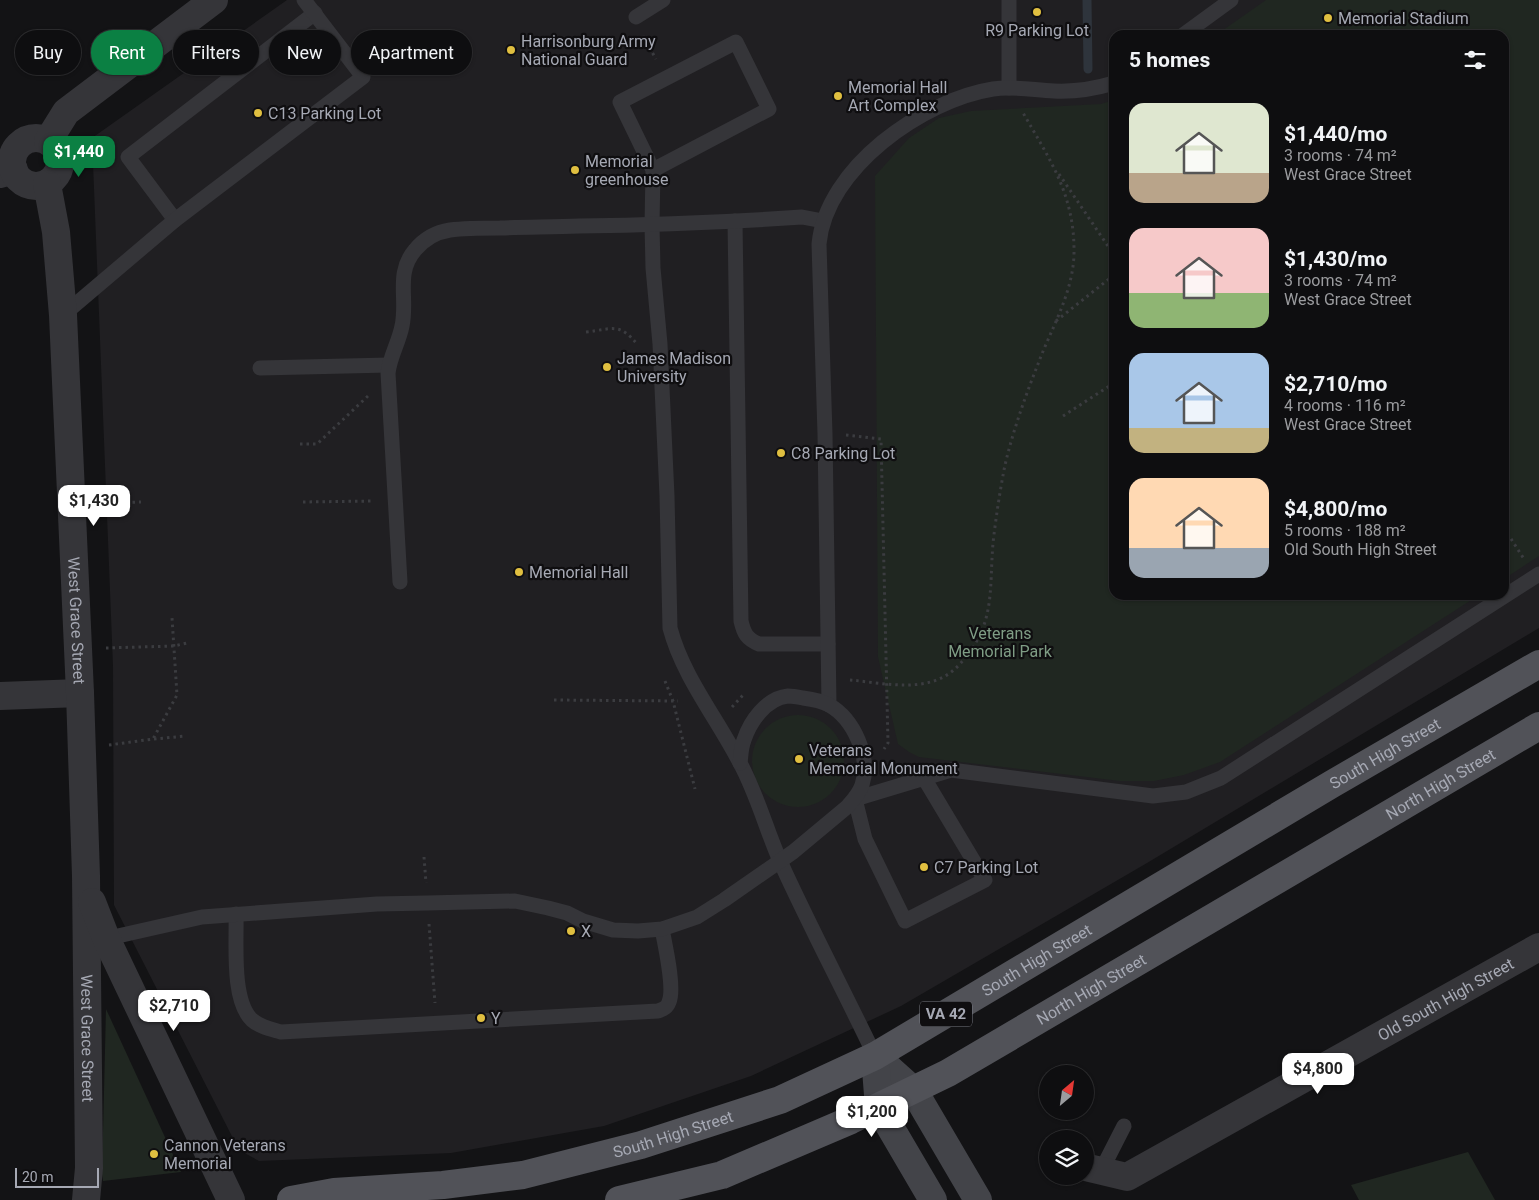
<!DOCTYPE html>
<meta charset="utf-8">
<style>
:root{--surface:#0e0e10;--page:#1c1c1e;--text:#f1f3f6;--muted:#9b9c9f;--line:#2e2e30;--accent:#0b8043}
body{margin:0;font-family:Roboto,sans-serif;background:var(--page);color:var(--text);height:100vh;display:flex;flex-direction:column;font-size:19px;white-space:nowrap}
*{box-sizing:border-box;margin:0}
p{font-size:16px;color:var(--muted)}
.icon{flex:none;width:28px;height:28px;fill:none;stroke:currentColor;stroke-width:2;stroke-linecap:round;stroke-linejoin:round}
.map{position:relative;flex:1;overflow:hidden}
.side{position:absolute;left:1109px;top:30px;width:400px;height:570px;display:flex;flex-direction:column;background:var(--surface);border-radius:15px;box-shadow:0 1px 4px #0004,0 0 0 1px var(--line)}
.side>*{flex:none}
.banner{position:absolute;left:15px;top:30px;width:475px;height:45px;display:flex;gap:10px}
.needle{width:32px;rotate:29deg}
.controls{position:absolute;left:1039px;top:1065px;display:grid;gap:10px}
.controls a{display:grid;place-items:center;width:55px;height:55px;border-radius:50%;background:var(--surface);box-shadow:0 1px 4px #0004,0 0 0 1px var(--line);font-size:25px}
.scale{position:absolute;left:15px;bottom:12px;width:84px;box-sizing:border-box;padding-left:5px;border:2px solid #a6a9b4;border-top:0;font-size:14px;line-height:18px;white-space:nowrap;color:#a6a9b4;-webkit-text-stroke:4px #0f0e10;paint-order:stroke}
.price{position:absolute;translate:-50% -42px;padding:0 11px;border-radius:10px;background:#fff;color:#222;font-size:16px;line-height:32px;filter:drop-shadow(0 1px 2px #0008)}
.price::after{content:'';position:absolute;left:50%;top:30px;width:15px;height:11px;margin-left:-8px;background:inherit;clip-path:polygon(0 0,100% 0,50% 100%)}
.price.active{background:var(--accent);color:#fff}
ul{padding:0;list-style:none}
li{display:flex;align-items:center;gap:15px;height:125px;padding:0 20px}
li span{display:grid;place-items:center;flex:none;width:140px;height:100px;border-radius:15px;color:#555}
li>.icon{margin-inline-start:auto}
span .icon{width:60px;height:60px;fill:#fffc;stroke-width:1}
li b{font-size:21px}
h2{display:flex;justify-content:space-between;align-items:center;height:60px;padding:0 20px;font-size:21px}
.pill{padding:0 18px;border-radius:22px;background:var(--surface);box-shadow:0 1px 4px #0004,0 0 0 1px var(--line);font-size:18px;line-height:45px}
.pill.active{background:var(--accent);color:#fff}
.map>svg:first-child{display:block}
</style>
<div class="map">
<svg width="1539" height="1200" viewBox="0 0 1539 1200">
<rect width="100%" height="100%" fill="#131315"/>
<!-- built -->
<path fill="#201f22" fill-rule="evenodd" d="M287 0H1539V628L1147 863 901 1006 751 1076 604 1126 451 1153 259 1161 239 1150 114 905 113 666 92 138ZM1114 35H1504V595H1114Z"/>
<!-- green -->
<g fill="#202721">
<path d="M1266 0H1539V556L1504 579V35H1216Z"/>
<path d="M1114 100V595H1479L1220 762 1184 775 1154 781H1120L919 757 909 752 898 744 878 657 875 176 909 138 939 118 971 111 1101 104Z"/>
<circle cx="798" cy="761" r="46"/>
<path d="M106 1009 181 1172 103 1181 102 1174Z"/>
<path d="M1468 1152 1495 1200H1359L1351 1185Z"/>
</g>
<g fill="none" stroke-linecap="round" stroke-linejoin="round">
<!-- stream -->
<path stroke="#2e343c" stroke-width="9" d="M1087 0 1088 69"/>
<!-- path -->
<g stroke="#3b3c40" stroke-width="3" stroke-dasharray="2.5 4" stroke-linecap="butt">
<path d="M643 36 656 59"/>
<path d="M1059 174 1114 255"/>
<path d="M1056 321 1114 275"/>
<path d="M586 332C613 329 619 322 638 345"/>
<path d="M682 354H716"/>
<path d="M1063 416 1114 383"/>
<path d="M846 435 881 439 888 743 884 749"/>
<path d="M300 444H317L368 396"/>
<path d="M303 502 374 501"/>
<path d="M100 503 141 502"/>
<path d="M1504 528 1524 559"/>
<path d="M106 648 174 646 187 643"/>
<path d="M850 680C885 683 930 695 958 666 996 626 989 593 993 543 996 517 1000 490 1005 465 1013 431 1025 397 1038 364 1051 329 1073 293 1074 254 1075 195 1050 160 1022 111"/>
<path d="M665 681 673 701 695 789"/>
<path d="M554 700 678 701"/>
<path d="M732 707 744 694"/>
<path d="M154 739 186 736"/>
<path d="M109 745 153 739 177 695 172 618"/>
<path d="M424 857 426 883"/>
<path d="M429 924 435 1003"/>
</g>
<!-- service -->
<g stroke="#353539" stroke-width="15">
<path d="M1009 0V88"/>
<path d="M636 17 663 0"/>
<path d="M1183 35 1231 0"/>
<path d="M653 170 769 109 736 42 620 102 653 170 652 225 653 268 660 344 667 496 670 628C683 677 717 718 740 763 757 794 766 829 780 861 810 927 844 991 875 1056"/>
<path d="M175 220 128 157 315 13"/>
<path d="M735 221 741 621C744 634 747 639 759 644H828"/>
<path d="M63 315 175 220 363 77 304 0"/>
<path d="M260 368 389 365"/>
<path d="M400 582 388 373C390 356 399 342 402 326 408 299 395 273 415 250 424 239 437 232 450 230 466 228 483 228 500 228 526 227 553 227 579 226 654 225 728 222 802 217L823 221"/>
<path d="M829 705 825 434 819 244C826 168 923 100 993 89 1014 86 1033 90 1054 91 1075 92 1094 89 1114 83"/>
<path d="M924 778 985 880 905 921 865 839 855 799 951 770 1153 796 1186 792 1221 778 1539 574"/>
<path d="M236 914C237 942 231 1000 252 1020 260 1027 271 1029 281 1032L658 1011C663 1009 667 1008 669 1002 675 988 665 945 662 929"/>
<path d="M100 940 202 917 377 904 427 903 515 901 548 908 567 913 583 921 613 930 638 931 662 929 697 917 724 900 793 852 847 807C853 800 859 794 862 785 871 758 854 719 829 705 822 701 811 699 803 698 798 697 793 696 788 696 766 698 750 722 744 740 741 747 741 756 740 763"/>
<path d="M1101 1171 1124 1126"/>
</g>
<!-- minor -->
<g stroke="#353539" stroke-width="28">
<path d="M0 174 14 170"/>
<path d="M0 696 80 693"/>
<path id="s1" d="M1085 1167 1127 1177 1539 947"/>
</g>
<!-- tertiary -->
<g stroke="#353539" stroke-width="28">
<circle cx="36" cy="162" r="24"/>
<path d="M48 141 66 112 214 0"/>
<path id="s2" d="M47 184 56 232 63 315 80 693 86 876 89 1168 86 1200"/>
<path d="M92 902 106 938 231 1200"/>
</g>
<!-- secondary -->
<g stroke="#434449" stroke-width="28">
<path d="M875 1056 914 1091 978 1200"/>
<path d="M875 1056 879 1108 933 1200"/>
</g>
<!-- primary -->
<g stroke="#515258" stroke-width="28">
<path id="s3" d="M291 1200 334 1192 443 1185 523 1175 641 1145 780 1100 875 1056 1332 784 1539 664"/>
<path id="s4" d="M619 1200 722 1175 851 1120 948 1073 1539 726"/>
</g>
</g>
<!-- markers -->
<g fill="#e0bf40" stroke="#0f0e10" stroke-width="2">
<circle cx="1037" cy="12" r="5"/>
<circle cx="1328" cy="18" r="5"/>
<circle cx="511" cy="50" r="5"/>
<circle cx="838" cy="96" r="5"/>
<circle cx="258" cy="113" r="5"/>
<circle cx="575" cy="170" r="5"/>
<circle cx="607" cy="367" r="5"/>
<circle cx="781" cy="453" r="5"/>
<circle cx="519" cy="572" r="5"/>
<circle cx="799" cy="759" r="5"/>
<circle cx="924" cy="867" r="5"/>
<circle cx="571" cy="931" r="5"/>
<circle cx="481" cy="1018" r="5"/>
<circle cx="154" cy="1154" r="5"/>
</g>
<g text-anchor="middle" stroke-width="4.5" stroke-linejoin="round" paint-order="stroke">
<!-- shield labels -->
<rect fill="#0f0e10" stroke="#797a83" stroke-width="1" x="920" y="1001.5" width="52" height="25" rx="4"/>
<g font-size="15" font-weight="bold" fill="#a6a9b4">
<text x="946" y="1019">VA 42</text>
</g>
<!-- poi labels -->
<g font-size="16" fill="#a6a9b4" stroke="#0f0e10" text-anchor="start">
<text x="1338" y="24">Memorial Stadium</text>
<text x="1037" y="36" text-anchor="middle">R9 Parking Lot</text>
<text x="521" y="47">Harrisonburg Army<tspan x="521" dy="18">National Guard</tspan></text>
<text x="848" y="93">Memorial Hall<tspan x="848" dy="18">Art Complex</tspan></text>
<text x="268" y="119">C13 Parking Lot</text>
<text x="585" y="167">Memorial<tspan x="585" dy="18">greenhouse</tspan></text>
<text x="617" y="364">James Madison<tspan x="617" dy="18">University</tspan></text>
<text x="791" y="459">C8 Parking Lot</text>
<text x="529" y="578">Memorial Hall</text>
<text x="809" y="756">Veterans<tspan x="809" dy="18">Memorial Monument</tspan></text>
<text x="934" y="873">C7 Parking Lot</text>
<text x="581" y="937">X</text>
<text x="491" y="1024">Y</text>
<text x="164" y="1151">Cannon Veterans<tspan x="164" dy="18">Memorial</tspan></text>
</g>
<!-- street labels -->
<g font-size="16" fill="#a6a9b4" stroke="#0f0e10">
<text dy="6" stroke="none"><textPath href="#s2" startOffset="438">West Grace Street</textPath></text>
<text dy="6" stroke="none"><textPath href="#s3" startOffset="1199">South High Street</textPath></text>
<text dy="6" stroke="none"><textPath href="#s4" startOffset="925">North High Street</textPath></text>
<text dy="6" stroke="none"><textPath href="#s3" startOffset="794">South High Street</textPath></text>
<text dy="6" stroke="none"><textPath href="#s4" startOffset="520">North High Street</textPath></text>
<text dy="6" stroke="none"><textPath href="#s1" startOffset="408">Old South High Street</textPath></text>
<text dy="6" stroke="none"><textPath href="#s2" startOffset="856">West Grace Street</textPath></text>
<text dy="6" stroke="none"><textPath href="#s3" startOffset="389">South High Street</textPath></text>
</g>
<!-- park labels -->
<g font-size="16" fill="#7f9d85" stroke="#0f0e10">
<text x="1000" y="639">Veterans<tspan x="1000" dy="18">Memorial Park</tspan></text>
</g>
</g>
</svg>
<div class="controls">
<a><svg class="needle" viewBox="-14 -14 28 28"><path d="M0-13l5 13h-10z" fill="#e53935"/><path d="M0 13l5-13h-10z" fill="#9b9c9f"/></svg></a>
<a><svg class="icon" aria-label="layers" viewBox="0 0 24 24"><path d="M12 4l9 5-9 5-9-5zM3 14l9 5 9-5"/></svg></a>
</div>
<div class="scale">20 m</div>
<b class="price active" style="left:79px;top:178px">$1,440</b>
<b class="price" style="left:94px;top:527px">$1,430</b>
<b class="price" style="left:174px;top:1032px">$2,710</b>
<b class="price" style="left:1318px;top:1095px">$4,800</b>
<b class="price" style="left:872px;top:1138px">$1,200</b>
<div class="banner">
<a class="pill">Buy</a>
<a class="pill active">Rent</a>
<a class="pill">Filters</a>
<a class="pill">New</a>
<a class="pill">Apartment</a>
</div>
<section class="side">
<h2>5 homes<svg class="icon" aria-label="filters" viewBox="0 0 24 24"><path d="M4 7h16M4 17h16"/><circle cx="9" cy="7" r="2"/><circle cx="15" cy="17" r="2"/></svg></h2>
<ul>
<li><span style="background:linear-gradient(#dfe7d0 70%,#b9a48a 0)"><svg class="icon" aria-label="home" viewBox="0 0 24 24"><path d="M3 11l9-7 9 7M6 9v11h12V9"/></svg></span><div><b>$1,440/mo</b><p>3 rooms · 74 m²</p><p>West Grace Street</p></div></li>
<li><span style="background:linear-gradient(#f6c9c9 65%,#8fb573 0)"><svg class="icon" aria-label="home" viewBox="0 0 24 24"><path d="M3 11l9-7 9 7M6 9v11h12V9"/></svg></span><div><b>$1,430/mo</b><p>3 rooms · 74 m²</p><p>West Grace Street</p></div></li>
<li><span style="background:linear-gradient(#a9c7e8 75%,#c2b280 0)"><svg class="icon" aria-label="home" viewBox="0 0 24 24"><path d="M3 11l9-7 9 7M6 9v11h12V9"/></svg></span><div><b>$2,710/mo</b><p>4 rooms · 116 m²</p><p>West Grace Street</p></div></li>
<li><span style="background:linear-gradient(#ffd9b3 70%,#9aa5b1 0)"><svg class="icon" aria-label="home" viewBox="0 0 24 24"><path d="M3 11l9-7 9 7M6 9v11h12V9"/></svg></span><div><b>$4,800/mo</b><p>5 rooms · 188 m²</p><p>Old South High Street</p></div></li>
</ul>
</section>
</div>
